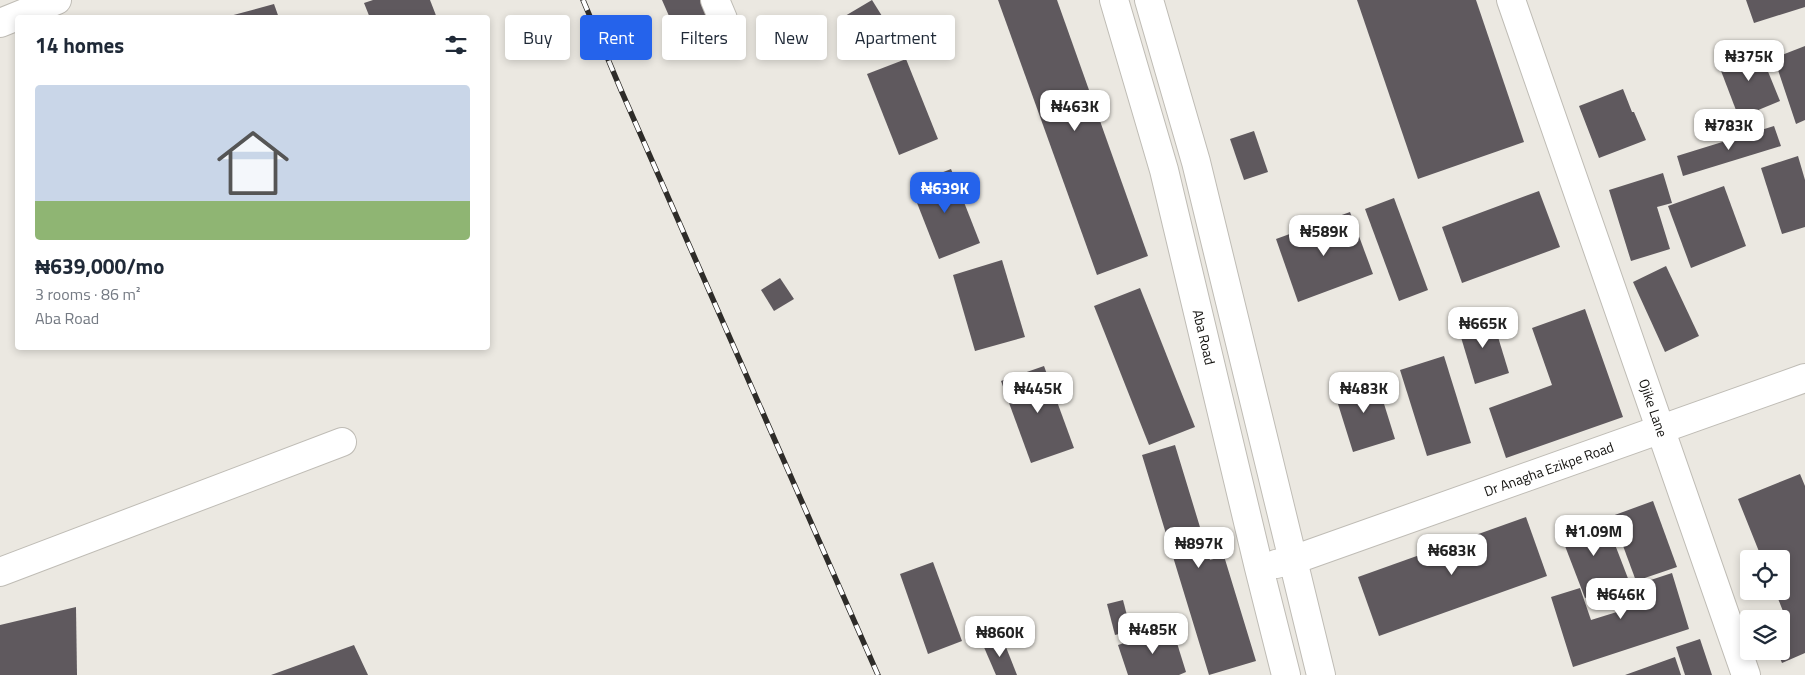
<!DOCTYPE html>
<meta charset="utf-8">
<style>
:root{--surface:#fff;--page:#f2f2f3;--text:#1f2937;--muted:#747a83;--accent:#2563eb}
body{margin:0;font-family:"Titillium Web",sans-serif;background:var(--page);color:var(--text);height:100vh;display:flex;flex-direction:column;font-size:19px;white-space:nowrap}
*{box-sizing:border-box;margin:0}
p{font-size:16px;color:var(--muted)}
.icon{flex:none;width:28px;height:28px;fill:none;stroke:currentColor;stroke-width:2;stroke-linecap:round;stroke-linejoin:round}
.map{position:relative;flex:1;overflow:hidden}
.details{position:absolute;left:15px;top:15px;width:475px;height:335px;display:flex;flex-direction:column;background:var(--surface);border-radius:5px;box-shadow:0 2px 8px #0003}
.details>*{flex:none}
.guide{position:absolute;left:505px;top:15px;width:475px;height:45px;display:flex;gap:10px}
.buttons{position:absolute;left:1740px;top:550px;display:grid;gap:10px}
.buttons a{display:grid;place-items:center;width:50px;height:50px;border-radius:5px;background:var(--surface);box-shadow:0 2px 8px #0003;font-size:25px}
.price{position:absolute;translate:-50% -42px;padding:0 11px;border-radius:10px;background:#fff;color:#222;font-size:16px;line-height:32px;filter:drop-shadow(0 1px 2px #0008)}
.price::after{content:'';position:absolute;left:50%;top:30px;width:15px;height:11px;margin-left:-8px;background:inherit;clip-path:polygon(0 0,100% 0,50% 100%)}
.price.current{background:var(--accent);color:#fff}
ul{padding:0;list-style:none}
li{display:grid;align-content:center;gap:10px;height:265px;padding:0 20px}
li span{display:grid;place-items:center;height:155px;border-radius:5px;color:#555}
li>.icon{margin-inline-start:auto}
span .icon{width:90px;height:90px;fill:#fffc;stroke-width:1}
li b{font-size:21px}
h2{display:flex;justify-content:space-between;align-items:center;height:60px;padding:0 20px;font-size:21px}
.tag{padding:0 18px;border-radius:5px;background:var(--surface);box-shadow:0 2px 8px #0003;font-size:18px;line-height:45px}
.tag.current{background:var(--accent);color:#fff}
.map>svg:first-child{display:block}
</style>
<div class="map">
<svg width="1805" height="675" viewBox="0 0 1805 675">
<rect width="100%" height="100%" fill="#ebe8e1"/>
<!-- building -->
<g fill="#5f595e">
<path d="M373 0H430L437 18H370L364 3Z"/>
<path d="M662 0H700L712 27 680 41Z"/>
<path d="M872 0 882 16 854 32 845 16Z"/>
<path d="M998 0H1057L1148 256 1097 275Z"/>
<path d="M1357 0H1476L1524 142 1418 179Z"/>
<path d="M1746 0H1805V7L1754 23Z"/>
<path d="M274 4 279 18H226V17Z"/>
<path d="M1805 46V120L1796 124 1774 58Z"/>
<path d="M1758 47 1780 101 1739 118 1718 63Z"/>
<path d="M906 59 938 139 899 155 867 74Z"/>
<path d="M1623 89 1632 112H1634L1646 140 1599 158 1579 106Z"/>
<path d="M1774 126 1781 146 1683 176 1677 156Z"/>
<path d="M1254 131 1268 172 1244 180 1230 139Z"/>
<path d="M1798 156 1805 180V227L1782 234 1761 168Z"/>
<path d="M951 169 980 243 939 259 910 185Z"/>
<path d="M1663 173 1672 203 1657 207 1670 249 1631 261 1609 190Z"/>
<path d="M1724 186 1746 246 1691 268 1668 206Z"/>
<path d="M1539 191 1560 247 1462 283 1442 227Z"/>
<path d="M1394 198 1428 290 1399 301 1365 209Z"/>
<path d="M1350 212 1373 274 1298 302 1276 239Z"/>
<path d="M1002 260 1025 337 975 351 953 275Z"/>
<path d="M1666 266 1699 336 1665 352 1633 282Z"/>
<path d="M780 278 794 299 774 311 761 290Z"/>
<path d="M1140 288 1195 427 1149 445 1094 306Z"/>
<path d="M1585 309 1623 417 1506 458 1489 408 1552 385 1532 328Z"/>
<path d="M1491 314 1509 373 1475 384 1457 324Z"/>
<path d="M1444 356 1471 443 1427 456 1400 370Z"/>
<path d="M1044 366 1074 448 1031 463 1001 381Z"/>
<path d="M1375 375 1395 439 1353 452 1333 388Z"/>
<path d="M1175 445 1210 560 1224 556 1256 661 1209 675 1142 455Z"/>
<path d="M1800 474 1805 486V653L1782 663 1777 651H1781V627L1788 624 1775 591H1781V559H1762L1738 499Z"/>
<path d="M1653 501 1677 567 1636 581 1612 516Z"/>
<path d="M1604 516 1629 581 1585 598 1560 533Z"/>
<path d="M1526 517 1547 576 1379 636 1358 577Z"/>
<path d="M933 562 962 641 928 654 900 574Z"/>
<path d="M1672 573 1689 629 1573 667 1551 597 1580 588 1591 620 1620 611 1614 592Z"/>
<path d="M1123 600 1131 631 1115 635 1107 604Z"/>
<path d="M76 607 77 675H0V625Z"/>
<path d="M1172 627 1186 672 1179 675H1128L1118 645Z"/>
<path d="M1002 637 1017 675H996L983 645Z"/>
<path d="M1700 639 1712 675H1685L1676 647Z"/>
<path d="M354 645 368 675H271Z"/>
<path d="M1675 657 1681 675H1625Z"/>
</g>
<g fill="none" stroke-linecap="round" stroke-linejoin="round">
<!-- street casing -->
<g stroke="#bfbcb5" stroke-width="30">
<g id="street">
<path d="M715 0 723 19"/>
<path id="s1" d="M1511 0 1746 675"/>
<path d="M0 23 57 0"/>
<path d="M0 572 342 442"/>
</g>
</g>
<!-- secondary casing -->
<g stroke="#bfbcb5" stroke-width="30">
<g id="secondary">
<path id="s2" d="M1114 0 1164 170 1259 568 1286 675"/>
<path d="M1149 0 1196 162 1321 675"/>
<path id="s3" d="M1276 564 1293 560 1805 378"/>
</g>
</g>
<!-- street -->
<use href="#street" stroke="#fff" stroke-width="28"/>
<!-- secondary -->
<use href="#secondary" stroke="#fff" stroke-width="28"/>
<!-- rail casing -->
<g stroke="#2e2c29" stroke-width="5.5">
<path id="rail" d="M583 0 621 90 878 675"/>
</g>
<!-- rail -->
<use href="#rail" stroke="#fff" stroke-width="4" stroke-dasharray="11" stroke-linecap="butt"/>
</g>
<g text-anchor="middle" stroke-width="5" stroke-linejoin="round" paint-order="stroke">
<!-- street labels -->
<g font-size="14" fill="#13120f" stroke="#fff">
<text dy="5" stroke="none"><textPath href="#s2" startOffset="349">Aba Road</textPath></text>
<text dy="5" stroke="none"><textPath href="#s1" startOffset="432">Ojike Lane</textPath></text>
<text dy="5" stroke="none"><textPath href="#s3" startOffset="289">Dr Anagha Ezikpe Road</textPath></text>
</g>
</g>
</svg>
<div class="buttons">
<a><svg class="icon" aria-label="locate" viewBox="0 0 24 24"><circle cx="12" cy="12" r="6"/><path d="M12 2v4M12 18v4M2 12h4M18 12h4"/></svg></a>
<a><svg class="icon" aria-label="layers" viewBox="0 0 24 24"><path d="M12 4l9 5-9 5-9-5zM3 14l9 5 9-5"/></svg></a>
</div>
<b class="price" style="left:1749px;top:82px">₦375K</b>
<b class="price" style="left:1075px;top:132px">₦463K</b>
<b class="price" style="left:1729px;top:151px">₦783K</b>
<b class="price current" style="left:945px;top:214px">₦639K</b>
<b class="price" style="left:1324px;top:257px">₦589K</b>
<b class="price" style="left:1483px;top:349px">₦665K</b>
<b class="price" style="left:1038px;top:414px">₦445K</b>
<b class="price" style="left:1364px;top:414px">₦483K</b>
<b class="price" style="left:1594px;top:557px">₦1.09M</b>
<b class="price" style="left:1199px;top:569px">₦897K</b>
<b class="price" style="left:1452px;top:576px">₦683K</b>
<b class="price" style="left:1621px;top:620px">₦646K</b>
<b class="price" style="left:1153px;top:655px">₦485K</b>
<b class="price" style="left:1000px;top:658px">₦860K</b>
<div class="guide">
<a class="tag">Buy</a>
<a class="tag current">Rent</a>
<a class="tag">Filters</a>
<a class="tag">New</a>
<a class="tag">Apartment</a>
</div>
<section class="details">
<h2>14 homes<svg class="icon" aria-label="filters" viewBox="0 0 24 24"><path d="M4 7h16M4 17h16"/><circle cx="9" cy="7" r="2"/><circle cx="15" cy="17" r="2"/></svg></h2>
<ul>
<li><span style="background:linear-gradient(#c9d6e8 75%,#8fb573 0)"><svg class="icon" aria-label="home" viewBox="0 0 24 24"><path d="M3 11l9-7 9 7M6 9v11h12V9"/></svg></span><div><b>₦639,000/mo</b><p>3 rooms · 86 m²</p><p>Aba Road</p></div></li>
</ul>
</section>
</div>
